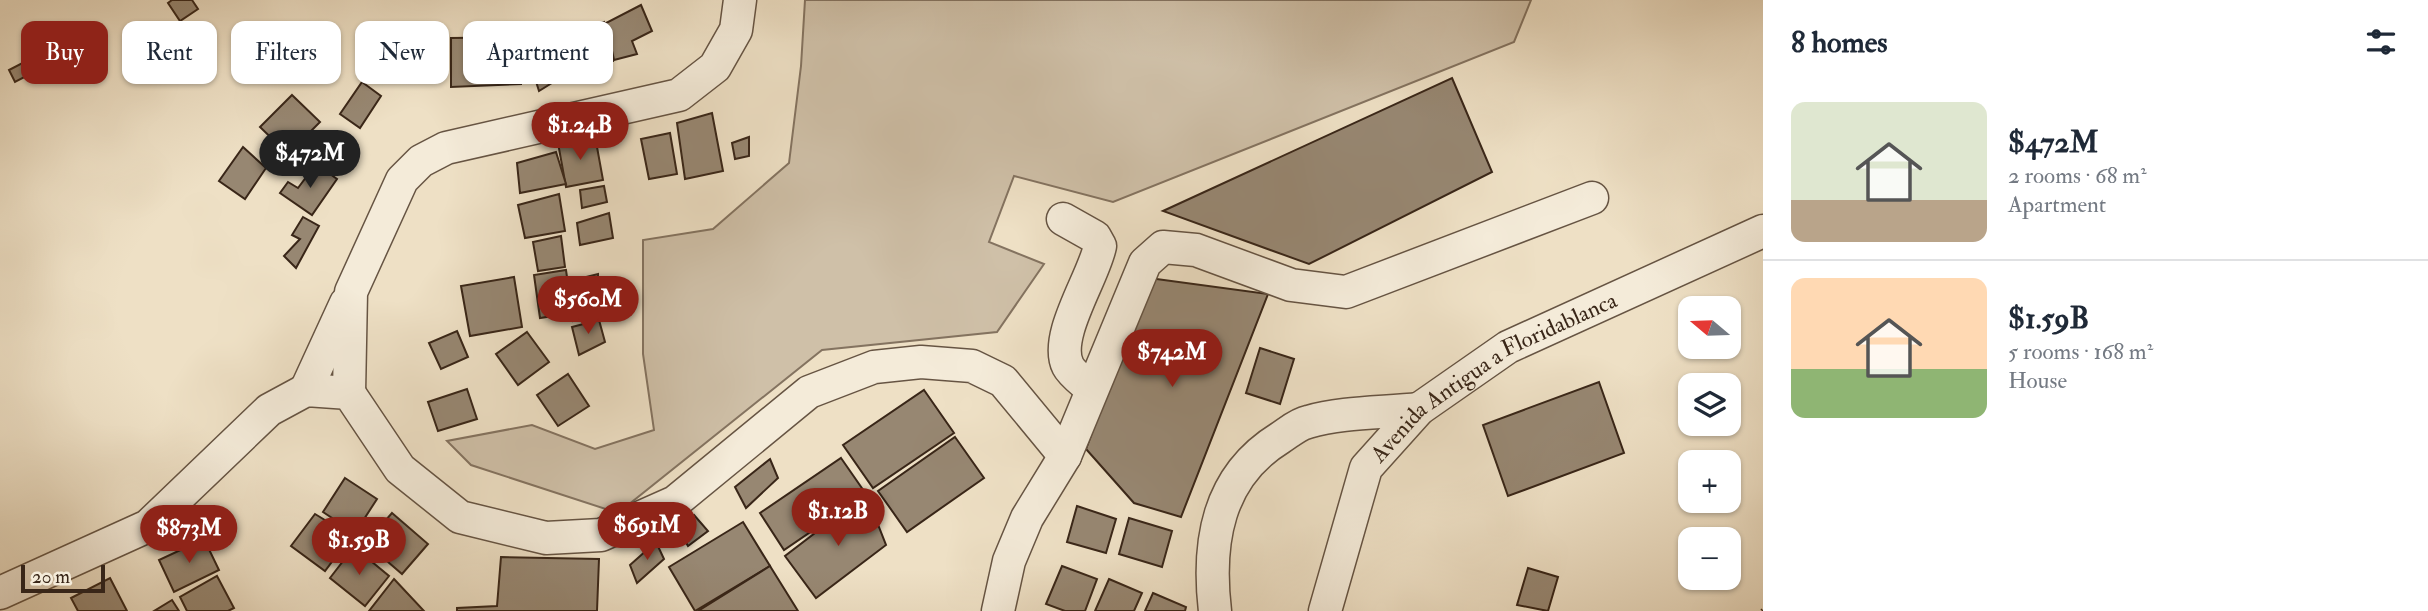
<!DOCTYPE html>
<meta charset="utf-8">
<style>
:root{--surface:#fff;--page:#f6f6f7;--text:#1f2937;--muted:#747a83;--line:#e0e1e3;--accent:#8f2418}
body{margin:0;font-family:"IM FELL Double Pica",serif;background:var(--page);color:var(--text);height:100vh;display:flex;flex-direction:column;font-size:26px;white-space:nowrap}
*{box-sizing:border-box;margin:0}
p{font-size:23px;color:var(--muted)}
.icon{flex:none;width:38px;height:38px;fill:none;stroke:currentColor;stroke-width:2;stroke-linecap:round;stroke-linejoin:round}
.map{position:relative;flex:1;overflow:hidden}
.drawer{display:flex;flex-direction:column;background:var(--surface);width:665px}
.drawer>*{flex:none}
.top-card{position:absolute;left:21px;top:21px;width:665px;height:63px;display:flex;gap:14px}
.needle{width:46px;rotate:289deg}
.tools{position:absolute;left:1678px;top:296px;display:grid;gap:14px}
.tools a{display:grid;place-items:center;width:63px;height:63px;border-radius:14px;background:var(--surface);box-shadow:0 2px 5px #0004;font-size:35px}
.scale{position:absolute;left:21px;bottom:18px;width:84px;box-sizing:border-box;padding-left:7px;border:4px solid #392618;border-top:0;font-size:19px;line-height:24px;white-space:nowrap;color:#392618;-webkit-text-stroke:5px #f4ebd9;paint-order:stroke}
.price{position:absolute;translate:-50% -60px;padding:0 16px;border-radius:24px;background:var(--accent);color:#fff;font-size:23px;line-height:46px;filter:drop-shadow(0 2px 4px #0008)}
.price::after{content:'';position:absolute;left:50%;top:42px;width:21px;height:16px;margin-left:-10px;background:inherit;clip-path:polygon(0 0,100% 0,50% 100%)}
.price.on{background:#222;color:#fff}
ul{padding:0;list-style:none}
li{display:flex;align-items:center;gap:21px;height:175px;padding:0 28px}
li+li{border-top:2px solid var(--line)}
li span{display:grid;place-items:center;flex:none;width:196px;height:140px;border-radius:14px;color:#555}
li>.icon{margin-inline-start:auto}
span .icon{width:84px;height:84px;fill:#fffc;stroke-width:1}
li b{font-size:30px}
h2{display:flex;justify-content:space-between;align-items:center;height:84px;padding:0 28px;font-size:30px}
.pill{padding:0 24px;border-radius:14px;background:var(--surface);box-shadow:0 2px 5px #0004;font-size:24px;line-height:63px}
.pill.on{background:var(--accent);color:#fff}
main{display:flex;flex:1;min-height:0}
.map>svg:first-child{display:block}
</style>
<main>
<div class="map">
<svg width="1763" height="611" viewBox="0 0 1763 611">
<rect width="100%" height="100%" fill="#eee0c5"/>
<filter id="stains"><feTurbulence type="fractalNoise" baseFrequency=".00286" numOctaves="4"/><feColorMatrix values="0 0 0 0 .2 0 0 0 0 .09 0 0 0 0 .02 0 0 0 .5 -.17"/></filter>
<radialGradient id="worn" r=".72"><stop offset=".6" stop-color="#630" stop-opacity="0"/><stop offset="1" stop-color="#630" stop-opacity=".3"/></radialGradient>
<!-- green -->
<path fill="#cfc0a8" stroke="#847360" stroke-width="2" d="M805 0H1531L1514 42 1113 202 1014 176 989 242 1044 264 997 332 822 350 618 513 471 465 447 441 532 425 595 449 654 430 643 354V240L713 229 789 163 801 66Z"/>
<!-- building -->
<g fill="#978772" stroke="#392618" stroke-width="2">
<path d="M172 0H192L198 9 180 21 168 3Z"/>
<path d="M641 5 652 31 632 41 637 54 614 60 606 23Z"/>
<path d="M604 22 613 61 571 71 562 32Z"/>
<path d="M519 37 521 84 451 87V38Z"/>
<path d="M564 41 571 71 539 91 527 53Z"/>
<path d="M414 49 419 69 391 79 390 54Z"/>
<path d="M32 58 38 70 15 82 9 70Z"/>
<path d="M1452 78 1492 172 1309 264 1163 211Z"/>
<path d="M362 82 381 96 360 128 340 114Z"/>
<path d="M292 95 320 122 288 154 260 127Z"/>
<path d="M712 113 723 171 685 179 677 123Z"/>
<path d="M670 133 677 174 649 179 641 139Z"/>
<path d="M340 134 352 148 333 171 303 148 313 135 328 148Z"/>
<path d="M595 136 603 180 566 187 558 143Z"/>
<path d="M749 137V156L735 159 732 143Z"/>
<path d="M243 147 266 168 245 199 219 181Z"/>
<path d="M556 152 566 184 520 193 517 163Z"/>
<path d="M316 164 337 179 312 215 280 193 288 182 298 188Z"/>
<path d="M604 186 607 202 582 208 580 190Z"/>
<path d="M559 194 565 231 525 238 518 205Z"/>
<path d="M609 213 613 238 580 245 577 223Z"/>
<path d="M303 217 319 226 296 268 284 256 300 239 292 235Z"/>
<path d="M561 236 565 267 538 271 533 242Z"/>
<path d="M566 270 572 313 540 318 534 275Z"/>
<path d="M598 274V296L573 303 570 281Z"/>
<path d="M514 277 522 327 470 336 461 286Z"/>
<path d="M1149 278 1268 294 1181 517 1134 503 1086 449Z"/>
<path d="M594 300 597 315 573 321 571 307Z"/>
<path d="M599 320 605 342 579 355 572 327Z"/>
<path d="M457 331 468 357 441 369 429 343Z"/>
<path d="M527 332 549 362 518 385 496 354Z"/>
<path d="M1260 348 1294 359 1280 404 1246 393Z"/>
<path d="M568 374 589 406 558 426 537 395Z"/>
<path d="M1599 382 1624 453 1508 496 1483 425Z"/>
<path d="M467 389 477 419 438 431 428 402Z"/>
<path d="M924 390 954 433 873 488 843 445Z"/>
<path d="M955 437 984 478 907 532 878 491Z"/>
<path d="M841 458 866 494 784 550 760 513Z"/>
<path d="M770 459 778 478 746 508 735 487Z"/>
<path d="M345 478 377 499 355 533 323 512Z"/>
<path d="M866 494 886 545 816 598 785 556Z"/>
<path d="M1077 506 1116 519 1106 553 1067 542Z"/>
<path d="M392 513 428 544 402 574 366 543Z"/>
<path d="M315 514 351 536 325 571 291 546Z"/>
<path d="M694 515 708 531 688 546 680 532Z"/>
<path d="M1129 518 1172 531 1162 567 1119 554Z"/>
<path d="M743 522 770 566 695 611 669 567Z"/>
<path d="M204 539 219 570 174 592 159 560Z"/>
<path d="M656 542 664 559 637 583 630 565Z"/>
<path d="M354 547 389 576 365 606 330 578Z"/>
<path d="M501 557 599 559 597 611H457V608L497 606Z"/>
<path d="M770 566 798 611H698Z"/>
<path d="M1062 566 1097 579 1085 611H1065L1046 604Z"/>
<path d="M1528 568 1558 577 1548 611 1517 605Z"/>
<path d="M217 576 234 608 228 611H187L180 597Z"/>
<path d="M110 578 127 611H78L71 598Z"/>
<path d="M394 579 424 611H369Z"/>
<path d="M1109 579 1142 593 1134 611H1095Z"/>
<path d="M1153 593 1186 607 1185 611H1145Z"/>
<path d="M172 600 179 611H154Z"/>
</g>
<g fill="none" stroke-linecap="round" stroke-linejoin="round">
<!-- minor casing -->
<g stroke="#665443" stroke-width="35">
<g id="minor">
<path d="M1063 219 1095 237 1100 246C1094 277 1053 336 1068 366 1072 374 1085 383 1091 389"/>
<path d="M306 390 346 303"/>
<path d="M349 393 351 292 402 180 421 161 446 148 679 95 715 67 736 30 740 0"/>
<path d="M0 593 148 526 269 410 306 390 349 393 400 469 460 517 546 538 601 535 675 502 809 392 874 367 921 362 972 366 1003 381 1065 456"/>
<path d="M998 611 1009 561 1027 518 1065 456 1145 263 1163 247 1196 250 1291 285 1346 292 1592 198"/>
<path d="M1215 611C1207 543 1217 477 1280 438 1288 433 1298 424 1308 422 1342 412 1383 413 1419 409"/>
<path id="s1" d="M1325 611 1366 468 1419 409 1508 347 1763 231"/>
</g>
</g>
<!-- path -->
<path stroke="#392618" stroke-width="4.5" stroke-dasharray="2 3.5" stroke-linecap="butt" d="M1762 611 1763 610"/>
<!-- minor -->
<use href="#minor" stroke="#f4ebd9" stroke-width="32"/>
</g>
<g text-anchor="middle" stroke-width="7" stroke-linejoin="round" paint-order="stroke">
<!-- street labels -->
<g font-size="23" fill="#392618" stroke="#f4ebd9">
<text dy="8" stroke="none"><textPath href="#s1" startOffset="308">Avenida Antigua a Floridablanca</textPath></text>
</g>
</g>
<rect width="100%" height="100%" filter="url(#stains)"/>
<rect width="100%" height="100%" fill="url(#worn)"/>
</svg>
<div class="tools">
<a><svg class="needle" viewBox="-14 -14 28 28"><path d="M0-13l5 13h-10z" fill="#e53935"/><path d="M0 13l5-13h-10z" fill="#747a83"/></svg></a>
<a><svg class="icon" aria-label="layers" viewBox="0 0 24 24"><path d="M12 4l9 5-9 5-9-5zM3 14l9 5 9-5"/></svg></a>
<a>+</a>
<a>−</a>
</div>
<div class="scale">20 m</div>
<b class="price" style="left:580px;top:162px">$1.24B</b>
<b class="price on" style="left:310px;top:190px">$472M</b>
<b class="price" style="left:588px;top:336px">$560M</b>
<b class="price" style="left:1172px;top:389px">$742M</b>
<b class="price" style="left:838px;top:548px">$1.12B</b>
<b class="price" style="left:647px;top:562px">$691M</b>
<b class="price" style="left:189px;top:565px">$873M</b>
<b class="price" style="left:359px;top:577px">$1.59B</b>
<div class="top-card">
<a class="pill on">Buy</a>
<a class="pill">Rent</a>
<a class="pill">Filters</a>
<a class="pill">New</a>
<a class="pill">Apartment</a>
</div>
</div>
<section class="drawer">
<h2>8 homes<svg class="icon" aria-label="filters" viewBox="0 0 24 24"><path d="M4 7h16M4 17h16"/><circle cx="9" cy="7" r="2"/><circle cx="15" cy="17" r="2"/></svg></h2>
<ul>
<li><span style="background:linear-gradient(#dfe7d0 70%,#b9a48a 0)"><svg class="icon" aria-label="home" viewBox="0 0 24 24"><path d="M3 11l9-7 9 7M6 9v11h12V9"/></svg></span><div><b>$472M</b><p>2 rooms · 68 m²</p><p>Apartment</p></div></li>
<li><span style="background:linear-gradient(#ffd9b3 65%,#8fb573 0)"><svg class="icon" aria-label="home" viewBox="0 0 24 24"><path d="M3 11l9-7 9 7M6 9v11h12V9"/></svg></span><div><b>$1.59B</b><p>5 rooms · 168 m²</p><p>House</p></div></li>
</ul>
</section>
</main>
